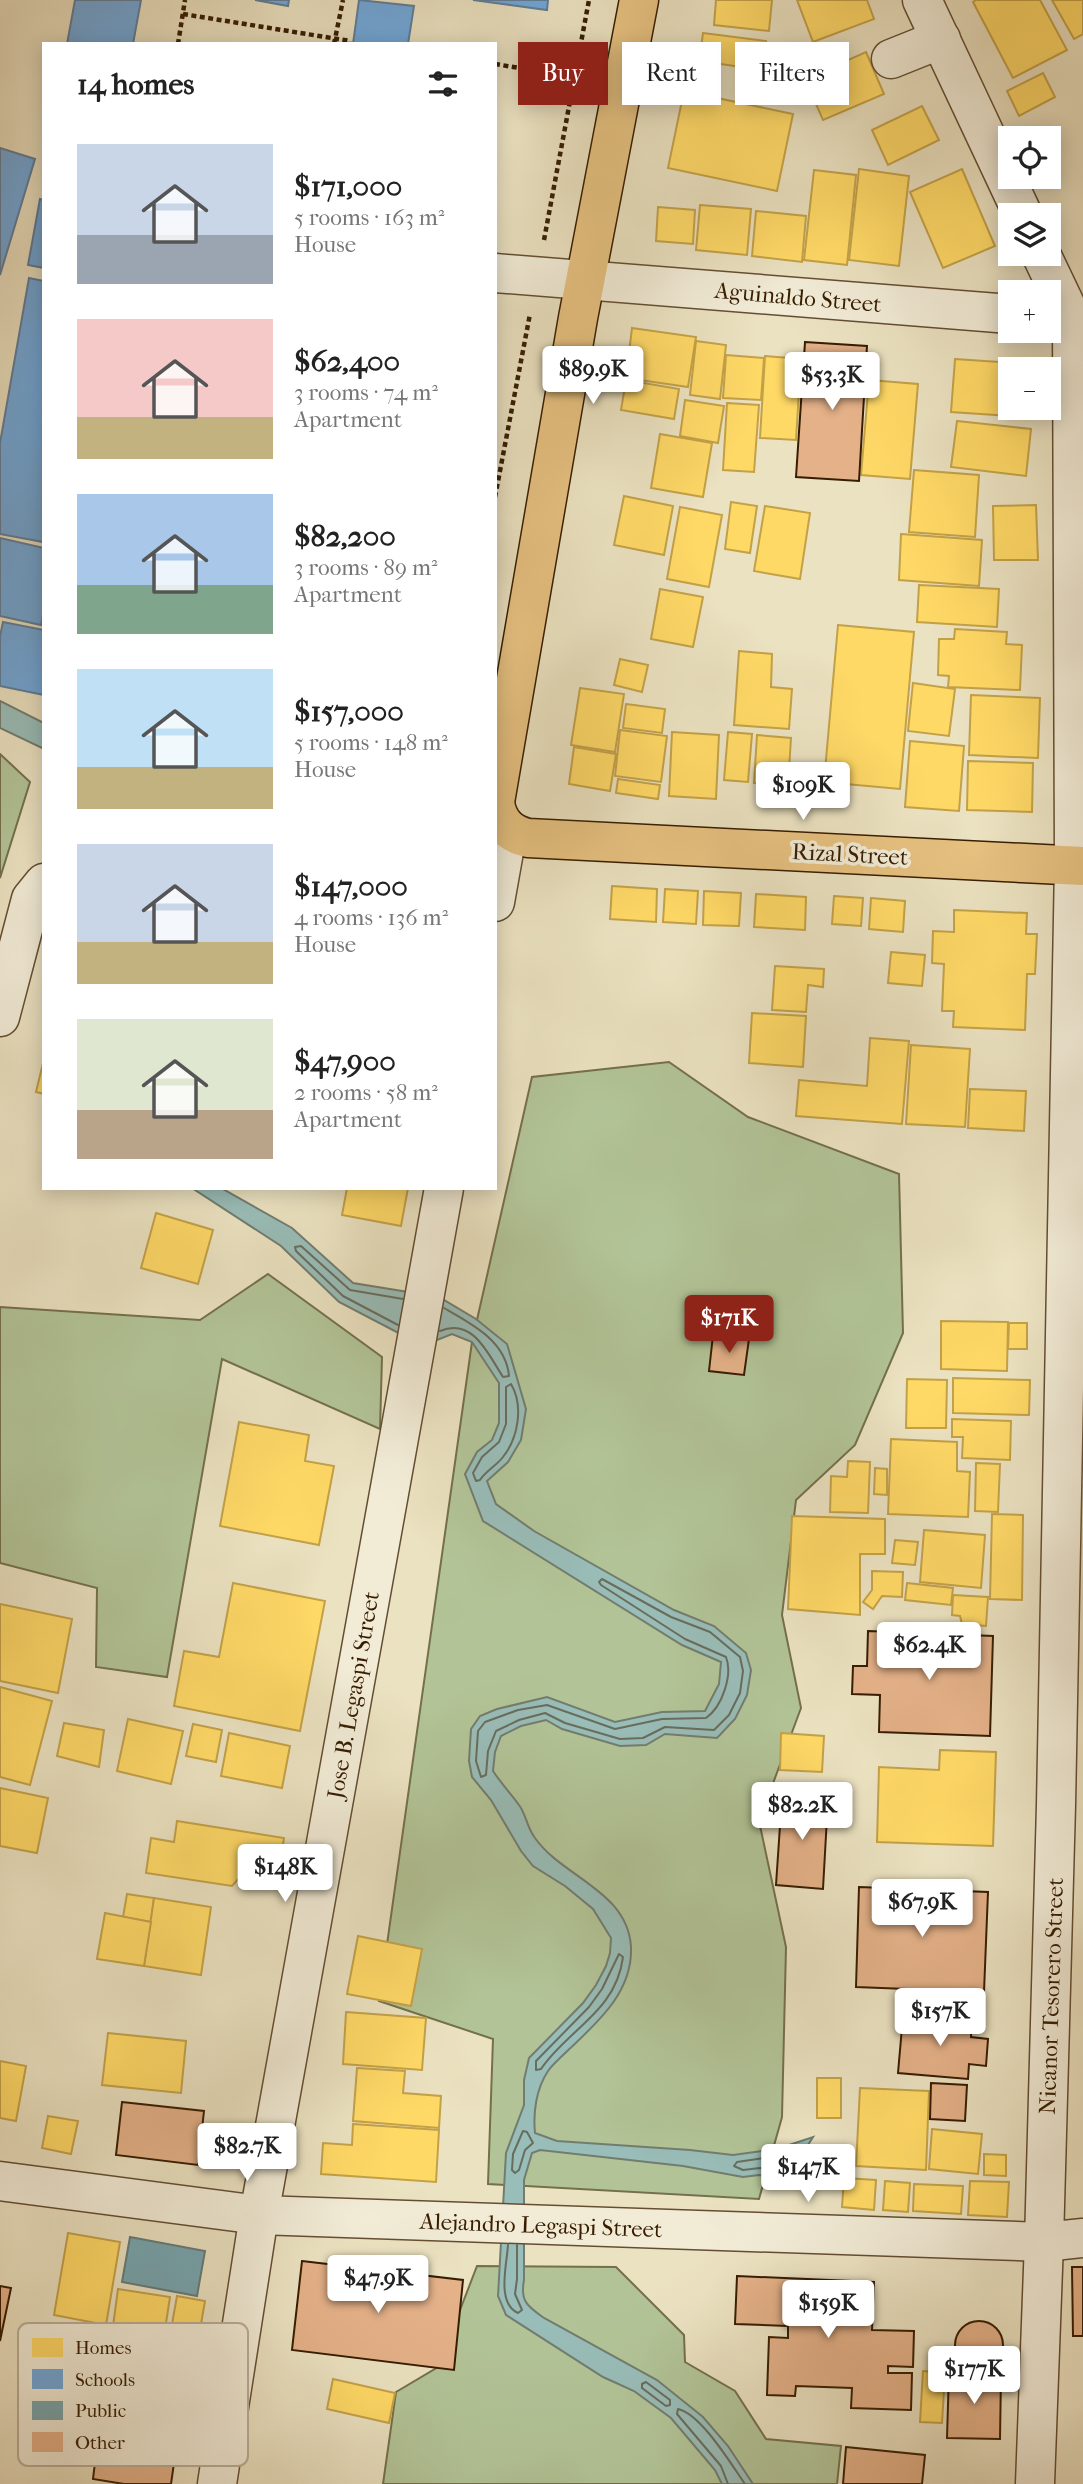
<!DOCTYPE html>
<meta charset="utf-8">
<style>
:root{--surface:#fff;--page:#f2f2f2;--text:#222;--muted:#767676;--accent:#8f2418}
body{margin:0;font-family:"IM FELL French Canon",serif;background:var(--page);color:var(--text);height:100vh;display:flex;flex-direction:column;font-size:26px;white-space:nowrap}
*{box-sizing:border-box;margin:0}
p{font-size:23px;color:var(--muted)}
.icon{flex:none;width:38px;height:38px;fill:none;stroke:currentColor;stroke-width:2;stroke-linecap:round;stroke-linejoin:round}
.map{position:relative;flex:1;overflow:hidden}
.drawer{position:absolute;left:42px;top:42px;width:455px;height:1148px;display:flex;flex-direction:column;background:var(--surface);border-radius:0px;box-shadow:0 4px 18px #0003}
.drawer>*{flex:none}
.hud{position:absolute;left:518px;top:42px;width:458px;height:63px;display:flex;gap:14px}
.controls{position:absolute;left:998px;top:126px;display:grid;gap:14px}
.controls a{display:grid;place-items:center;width:63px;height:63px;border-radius:0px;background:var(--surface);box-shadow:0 4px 18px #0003;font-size:35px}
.price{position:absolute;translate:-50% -60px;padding:0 16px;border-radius:7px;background:#fff;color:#222;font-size:23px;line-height:46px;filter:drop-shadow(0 2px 4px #0008)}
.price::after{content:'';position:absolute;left:50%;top:42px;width:21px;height:16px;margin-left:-10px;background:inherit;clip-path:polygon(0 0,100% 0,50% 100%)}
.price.selected{background:var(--accent);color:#fff}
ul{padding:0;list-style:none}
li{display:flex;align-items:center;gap:21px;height:175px;padding:0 35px}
li span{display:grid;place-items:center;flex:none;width:196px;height:140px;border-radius:0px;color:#555}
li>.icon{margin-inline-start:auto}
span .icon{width:84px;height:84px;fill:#fffc;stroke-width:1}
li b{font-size:30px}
h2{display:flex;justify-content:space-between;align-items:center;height:84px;padding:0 35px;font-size:30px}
.pill{padding:0 24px;border-radius:0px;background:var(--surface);box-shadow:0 4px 18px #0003;font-size:24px;line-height:63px}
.pill.selected{background:var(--accent);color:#fff}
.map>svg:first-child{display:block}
</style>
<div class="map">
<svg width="1083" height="2484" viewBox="0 0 1083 2484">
<rect width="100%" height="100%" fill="#ebe2c1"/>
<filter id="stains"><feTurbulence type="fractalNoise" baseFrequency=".00286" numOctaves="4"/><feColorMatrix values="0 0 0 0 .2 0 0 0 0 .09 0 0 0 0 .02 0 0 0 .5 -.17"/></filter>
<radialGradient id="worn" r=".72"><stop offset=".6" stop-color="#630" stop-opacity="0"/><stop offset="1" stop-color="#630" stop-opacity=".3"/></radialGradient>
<!-- green -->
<g fill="#b2c497" stroke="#74704c" stroke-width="2">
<path d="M0 754 30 782 0 878Z"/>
<path d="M669 1062 748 1117 899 1174 903 1333 855 1445 796 1500 782 1615 801 1708 759 1821 786 1947 782 2117 759 2199 488 2184 493 2039 379 2001 472 1342 532 1077Z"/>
<path d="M268 1274 382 1357 380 1429 222 1359 167 1677 96 1667 97 1588 0 1563V1307L200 1320Z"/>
<path d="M477 2266 616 2267 684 2335 685 2362 735 2391 766 2439 841 2446 837 2484H383L396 2392 438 2367Z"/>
</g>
<!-- water -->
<g fill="#99bdb8" stroke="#727d6f" stroke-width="2">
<path d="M0 701 44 723V749L0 728Z"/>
<path d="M192 1188H221L292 1228 353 1283 439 1297 476 1319 507 1344 526 1409 521 1440 508 1462 487 1481 496 1504 534 1531 674 1610 714 1626 746 1653 751 1670 747 1695 735 1719 717 1738 665 1734 646 1745 620 1746 562 1729 546 1720 521 1726 501 1736 495 1752 493 1771C501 1783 510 1793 519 1805 526 1814 527 1828 535 1838 562 1877 628 1891 631 1947 633 1995 593 2026 562 2056 557 2061 552 2065 548 2071 536 2089 533 2113 535 2133L557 2141 690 2150 733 2155 777 2149 813 2137 806 2148 810 2152 816 2151 819 2164 815 2170 813 2180 802 2182 759 2175 743 2177 683 2166 540 2150 532 2153 524 2180V2280C520 2301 527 2306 544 2318L657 2380 703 2417 728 2446 753 2484H722L715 2470 671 2418 634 2391 603 2377 506 2315 498 2296 506 2153 524 2105V2080L529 2058 583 2003 596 1985 606 1966 610 1953 611 1938 593 1909 565 1886 533 1866 521 1851 491 1800 472 1777 469 1761 471 1729 480 1716 497 1709 547 1697 615 1722 662 1712 705 1711 719 1684 721 1662 682 1645 483 1521 465 1474 477 1452 492 1440 499 1423V1383L472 1342 452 1334 432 1342 408 1338 339 1302 281 1246Z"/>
</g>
<!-- homes -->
<g fill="#ffd966" stroke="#c3a148" stroke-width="2">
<path d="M716 0H772L769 31 714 25Z"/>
<path d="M797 0H867L874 19 813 42Z"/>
<path d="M976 0H1040L1067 50 1013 78 973 2Z"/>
<path d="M1052 0H1083V34L1074 39Z"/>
<path d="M703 33 766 41 763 70 699 61Z"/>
<path d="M866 52 884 94 823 120 805 79Z"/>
<path d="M1043 73 1055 97 1019 116 1007 91Z"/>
<path d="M684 91 793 114 777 191 668 168Z"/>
<path d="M922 106 939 140 888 165 872 130Z"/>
<path d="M859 169 909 176 899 266 849 260Z"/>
<path d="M962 169 995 246 943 268 910 192Z"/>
<path d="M814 170 856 175 847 265 804 260Z"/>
<path d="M700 205 751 209 747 255 696 250Z"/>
<path d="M658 207 695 210 693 244 656 241Z"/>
<path d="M756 211 806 216 802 262 752 256Z"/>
<path d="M632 328 696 337 688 387 626 378Z"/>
<path d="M696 341 726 345 720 399 690 395Z"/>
<path d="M726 355 764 358 761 400 723 398Z"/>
<path d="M765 356 801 359 796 440 760 438Z"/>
<path d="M955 359 1029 364V369H1010V408H1027L1026 417 951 412Z"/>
<path d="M626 380 679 389 674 419 621 410Z"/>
<path d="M869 380 918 384 910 479 861 475Z"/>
<path d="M685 400 724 406 718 443 680 436Z"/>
<path d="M727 403 759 405 754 472 723 470Z"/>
<path d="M957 421 1031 429 1026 476 951 467Z"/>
<path d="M660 434 712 443 703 497 651 488Z"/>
<path d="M914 470 979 475 975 537 909 532Z"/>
<path d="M624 496 673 506 664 555 614 545Z"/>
<path d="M731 502 757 506 750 553 725 549Z"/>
<path d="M1036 505 1038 560H994L993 506Z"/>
<path d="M765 506 810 513 800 579 754 571Z"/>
<path d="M680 507 722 515 709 587 667 579Z"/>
<path d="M901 534 982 540 979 586 899 580Z"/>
<path d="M919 585 999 589 997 627 917 622Z"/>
<path d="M660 589 703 597 693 647 651 639Z"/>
<path d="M838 625 914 632 900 789 824 782Z"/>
<path d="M955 629 1007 632 1006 644 1022 645 1020 690 948 687 949 676 938 675 939 639H954Z"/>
<path d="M739 651 772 654 771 687 792 689 789 729 734 725Z"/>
<path d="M620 659 648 665 642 692 614 685Z"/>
<path d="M913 683 955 689 949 736 908 731Z"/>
<path d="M580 688 624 694 615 752 571 745Z"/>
<path d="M971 695 1040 698 1038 758 969 755Z"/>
<path d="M626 704 665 709 662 733 623 728Z"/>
<path d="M620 730 667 736 661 782 615 776Z"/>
<path d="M672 732 719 735 716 799 669 796Z"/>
<path d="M728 732 752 734 748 782 724 780Z"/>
<path d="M757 735 791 738 788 785 754 783Z"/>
<path d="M910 741 964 746 959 811 905 807Z"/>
<path d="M574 747 616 754 610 791 569 784Z"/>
<path d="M968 761 1033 763 1032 812 967 810Z"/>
<path d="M618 779 660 785 658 799 616 793Z"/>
<path d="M612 886 657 889 656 922 610 919Z"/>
<path d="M665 889 698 891 696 924 663 922Z"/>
<path d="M704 891 741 893 739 926 703 925Z"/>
<path d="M756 894 806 897 805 930 754 927Z"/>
<path d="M834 896 863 898 861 926 832 924Z"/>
<path d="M871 898 905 901 903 932 869 929Z"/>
<path d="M954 910 1027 913 1026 934H1037L1035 974H1027L1025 1030 953 1027 954 1011H942L944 964 932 963 933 931 954 932Z"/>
<path d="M891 952 925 955 922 986 888 983Z"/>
<path d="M775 966 824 969 823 987 808 985 806 1012 772 1010Z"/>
<path d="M752 1013 806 1016 803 1067 749 1063Z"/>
<path d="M870 1038 909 1041 902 1124 796 1116 799 1080 867 1086Z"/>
<path d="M911 1045 970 1049 965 1127 906 1124Z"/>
<path d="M44 1059V1094L36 1092Z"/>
<path d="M970 1089 1026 1091 1024 1131 968 1128Z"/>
<path d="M347 1188H408L401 1226 342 1215Z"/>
<path d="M156 1213 213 1230 198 1284 141 1268Z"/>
<path d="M941 1321 1008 1322 1007 1371 941 1369Z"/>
<path d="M1009 1323H1027V1349H1008Z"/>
<path d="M953 1378 1030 1380 1029 1415 953 1413Z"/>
<path d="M907 1379 947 1380 946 1428H906Z"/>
<path d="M952 1419 1011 1421 1010 1460 962 1458 963 1437H952Z"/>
<path d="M239 1422 309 1435 305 1461 334 1466 319 1545 220 1526Z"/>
<path d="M891 1439 957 1442V1471L970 1472 968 1517 888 1514Z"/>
<path d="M848 1461 870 1462 868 1513 830 1512 831 1476 847 1477Z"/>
<path d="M976 1463 1000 1464 998 1512 975 1511Z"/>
<path d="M875 1468 887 1469V1495L874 1494Z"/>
<path d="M992 1514 1023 1515 1022 1600 990 1599Z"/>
<path d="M792 1516 885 1519V1554H860V1615L788 1609Z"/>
<path d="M924 1530 985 1535 981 1588 920 1582Z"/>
<path d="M895 1540 918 1542 915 1565 892 1563Z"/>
<path d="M872 1571 903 1572 902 1597 882 1596 873 1609 863 1602 872 1590Z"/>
<path d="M233 1583 325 1601 300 1731 174 1706 184 1651 219 1657Z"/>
<path d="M907 1583 953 1588 951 1605 905 1600Z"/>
<path d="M953 1595 988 1597 986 1626 962 1624 960 1616 952 1615Z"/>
<path d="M0 1604 72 1619 58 1693 0 1681Z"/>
<path d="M0 1687 52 1701 30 1785 0 1777Z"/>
<path d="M128 1719 183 1731 171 1784 117 1771Z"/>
<path d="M64 1723 104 1730 99 1767 57 1756Z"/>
<path d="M193 1724 222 1730 216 1762 186 1756Z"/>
<path d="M229 1733 290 1746 282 1788 221 1776Z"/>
<path d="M781 1733 824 1736 822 1772 780 1770Z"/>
<path d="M940 1750 996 1752 993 1846 877 1842 879 1767 939 1770Z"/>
<path d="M0 1788 48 1798 37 1853 0 1846Z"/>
<path d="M177 1821 284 1838 279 1871 260 1867 258 1879 240 1877 232 1886 146 1873 151 1838 174 1842Z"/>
<path d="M127 1894 154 1898 151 1922 123 1917Z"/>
<path d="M154 1898 211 1907 201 1975 144 1966Z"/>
<path d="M105 1913 151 1922 144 1966 97 1959Z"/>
<path d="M358 1936 422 1949 411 2006 347 1994Z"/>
<path d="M346 2012 426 2018 422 2070 343 2064Z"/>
<path d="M108 2033 186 2041 181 2093 102 2085Z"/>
<path d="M0 2061 26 2066 16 2121 0 2118Z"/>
<path d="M357 2068 405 2071 403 2093 441 2096 439 2128 353 2121Z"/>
<rect x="817" y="2078" width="24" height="40"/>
<path d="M860 2088 929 2091 926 2170 856 2166Z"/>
<path d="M48 2116 78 2121 71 2154 42 2148Z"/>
<path d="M353 2124 439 2130 436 2182 321 2174 323 2143 352 2145Z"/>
<path d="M203 2129 224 2131 220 2157 200 2154Z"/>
<path d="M932 2129 982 2134 978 2174 929 2169Z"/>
<path d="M984 2154 1006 2155V2176L984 2175Z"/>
<path d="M844 2178 876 2180 874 2210 842 2207Z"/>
<path d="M885 2181 910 2183 908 2212 883 2210Z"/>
<path d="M970 2181 1009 2182 1007 2217 968 2215Z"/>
<path d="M914 2184 963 2186 961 2214 913 2211Z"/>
<path d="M68 2233 120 2242 106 2325 54 2315Z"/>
<path d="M118 2289 170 2297 162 2349 111 2341Z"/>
<path d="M177 2296 205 2301 197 2347 169 2341Z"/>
<path d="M923 2371 945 2373 942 2423 920 2422Z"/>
<path d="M333 2379 395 2393 389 2423 327 2409Z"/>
</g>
<!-- schools -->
<g fill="#6fa8dc" stroke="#5e7e9b" stroke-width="2">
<path d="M75 0H141L133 44H67Z"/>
<path d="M255 0H289L288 6Z"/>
<path d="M359 0 414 6 408 44H353Z"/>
<path d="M473 0H548L547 10Z"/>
<path d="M0 148 35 159 0 275Z"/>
<path d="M40 199 44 200V268L28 265Z"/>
<path d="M29 278 44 281 43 542 0 534V443Z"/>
<path d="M0 538 44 548V612L41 625 0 616Z"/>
<path d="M3 622 44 630V695L0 686V636Z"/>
</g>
<!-- public -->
<path fill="#76a5af" stroke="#637c7b" stroke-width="2" d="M130 2237 205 2251 197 2296 122 2282Z"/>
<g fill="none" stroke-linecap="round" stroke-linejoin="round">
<!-- shore -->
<g stroke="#686d5d" stroke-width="2">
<path d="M398 1325 343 1296 296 1251 295 1247 301 1246 350 1290 403 1299"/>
<path d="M440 1331C473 1317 488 1354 503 1377L509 1376C506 1341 472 1324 444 1308"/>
<path d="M511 1384C524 1406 518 1438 503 1457 496 1466 486 1471 480 1480L476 1481 473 1473 482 1457 499 1442 506 1424V1387Z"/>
<path d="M602 1579 671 1617 710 1632 740 1657 743 1671 740 1693 729 1715 714 1730 665 1727 643 1738 620 1739 565 1723 545 1713 519 1720 496 1731 488 1751 486 1775 481 1777 476 1761 478 1731 485 1722 518 1710 547 1705 615 1729 662 1719 706 1718C722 1707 733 1675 726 1657L685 1639 601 1585 599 1582Z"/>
<path d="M619 1954 623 1957C616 2012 568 2029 541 2069L536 2070V2061L589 2007 602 1989Z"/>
<path d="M523 2131 527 2132 533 2143 525 2150 519 2170 515 2173 512 2170 513 2154Z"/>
<path d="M798 2150 811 2161 805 2174 760 2168 743 2170 734 2166 737 2162 778 2156Z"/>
<path d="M508 2245C507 2264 496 2303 518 2313L522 2310 515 2294 517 2279V2245"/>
<path d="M646 2382 670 2400V2405L666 2406 642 2388V2384Z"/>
<path d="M728 2484 721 2466 677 2414 678 2409C701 2414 731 2464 745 2484"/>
</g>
</g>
<!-- building -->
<g fill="#e4b188" stroke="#371d02" stroke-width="2">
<path d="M805 342 867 346 859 481 796 477Z"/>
<path d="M713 1335 749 1339 744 1375 709 1371Z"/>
<path d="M868 1631 993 1636 990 1736 879 1732 880 1695 852 1694 853 1666H867Z"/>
<path d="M782 1796 828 1799 823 1889 776 1885Z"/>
<path d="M859 1887 988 1892 984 1992 856 1987Z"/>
<path d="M903 2016 972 2022 971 2037 988 2039 986 2066 969 2064 968 2079 898 2073Z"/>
<path d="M931 2083 967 2085 965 2121 930 2119Z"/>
<path d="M122 2102 204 2111 198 2165 116 2155Z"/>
<path d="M302 2261 463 2280 454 2370 292 2350Z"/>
<path d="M1072 2267H1083V2336H1073Z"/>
<path d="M737 2276 874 2282 872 2330 914 2331 913 2367 888 2366V2373H912L911 2410 851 2408 852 2388 796 2386 795 2396 767 2395 769 2337 788 2338V2326L735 2324Z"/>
<path d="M0 2286 11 2288 0 2341Z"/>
<circle cx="979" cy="2345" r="24"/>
<path d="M949 2372 1001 2374 1000 2439 947 2438Z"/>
<path d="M99 2430 177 2442 171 2484H124L93 2479Z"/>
<path d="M846 2447 925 2455 922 2484H843Z"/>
</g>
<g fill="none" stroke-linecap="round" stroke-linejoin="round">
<!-- minor casing -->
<g stroke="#644e32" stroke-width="41">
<g id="minor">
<path d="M922 0 1023 215"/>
<path d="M891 59 941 39"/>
<path d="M495 273 1010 314"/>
<path d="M495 902 508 829"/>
<path d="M0 1017 31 899 44 883"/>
<path d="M0 2181 259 2215 1044 2242 1083 2238"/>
<path d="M217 2484 259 2215 444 1188"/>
<path d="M1035 2484 1044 2242 1056 1805 1074 865 1072 319 1041 254"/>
</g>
</g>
<!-- major casing -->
<g stroke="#371d02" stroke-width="41">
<g id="major">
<path d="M495 802 578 318 639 0"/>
<path d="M495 803C498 822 509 834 528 838L1083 866"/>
</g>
</g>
<!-- path -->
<g stroke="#371d02" stroke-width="4.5" stroke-dasharray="5 3.5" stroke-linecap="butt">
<path d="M183 14 350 41V44"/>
<path d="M178 44 185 0"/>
<path d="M334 44 343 0"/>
<path d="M495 64 574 77"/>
<path d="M544 240 589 0"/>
<path d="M495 497 530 314"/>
</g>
<!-- minor -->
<use href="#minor" stroke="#f2ecd7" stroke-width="38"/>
<!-- major -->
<use href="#major" stroke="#e6c180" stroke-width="38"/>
</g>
<g text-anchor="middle" stroke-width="7" stroke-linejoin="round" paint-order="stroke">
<!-- street labels -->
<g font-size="23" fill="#371d02" stroke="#f2ecd7">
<text transform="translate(798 297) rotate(5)" y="8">Aguinaldo Street</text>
<text transform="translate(850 854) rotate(3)" y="8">Rizal Street</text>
<text transform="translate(353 1695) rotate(-80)" y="8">Jose B. Legaspi Street</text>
<text transform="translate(1051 1996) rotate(-88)" y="8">Nicanor Tesorero Street</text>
<text transform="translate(541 2225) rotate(2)" y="8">Alejandro Legaspi Street</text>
</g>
</g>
<!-- legend -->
<rect x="18" y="2323" width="230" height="143" rx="10" fill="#f2ecd7" stroke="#baae97" stroke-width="2"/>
<rect x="32" y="2338" width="31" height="19" fill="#ffd966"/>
<rect x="32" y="2369" width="31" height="20" fill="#6fa8dc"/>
<rect x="32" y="2401" width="31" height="19" fill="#76a5af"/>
<rect x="32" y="2432" width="31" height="20" fill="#e4b188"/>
<g font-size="19" fill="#371d02">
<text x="75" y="2354">Homes</text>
<text x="75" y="2386">Schools</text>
<text x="75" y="2417">Public</text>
<text x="75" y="2449">Other</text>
</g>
<rect width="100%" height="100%" filter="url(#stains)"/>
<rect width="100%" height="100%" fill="url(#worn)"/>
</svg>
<div class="controls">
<a><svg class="icon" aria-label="locate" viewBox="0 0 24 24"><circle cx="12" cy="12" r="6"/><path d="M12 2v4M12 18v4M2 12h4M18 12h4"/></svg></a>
<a><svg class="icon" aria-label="layers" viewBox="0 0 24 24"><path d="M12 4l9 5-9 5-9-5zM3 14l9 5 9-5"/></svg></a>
<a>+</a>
<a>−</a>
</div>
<b class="price" style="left:593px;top:406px">$89.9K</b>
<b class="price" style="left:832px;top:412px">$53.3K</b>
<b class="price" style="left:803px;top:822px">$109K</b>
<b class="price selected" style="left:729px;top:1355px">$171K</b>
<b class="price" style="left:929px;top:1682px">$62.4K</b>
<b class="price" style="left:802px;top:1842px">$82.2K</b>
<b class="price" style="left:285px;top:1904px">$148K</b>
<b class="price" style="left:922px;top:1939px">$67.9K</b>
<b class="price" style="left:940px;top:2048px">$157K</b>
<b class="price" style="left:247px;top:2183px">$82.7K</b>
<b class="price" style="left:808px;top:2204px">$147K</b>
<b class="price" style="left:378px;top:2315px">$47.9K</b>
<b class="price" style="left:828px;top:2340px">$159K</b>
<b class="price" style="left:974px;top:2406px">$177K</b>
<div class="hud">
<a class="pill selected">Buy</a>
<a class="pill">Rent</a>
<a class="pill">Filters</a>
</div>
<section class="drawer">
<h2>14 homes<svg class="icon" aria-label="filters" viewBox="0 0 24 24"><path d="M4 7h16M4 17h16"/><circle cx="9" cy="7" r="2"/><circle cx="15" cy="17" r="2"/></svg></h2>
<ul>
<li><span style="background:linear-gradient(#c9d6e8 65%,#9aa5b1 0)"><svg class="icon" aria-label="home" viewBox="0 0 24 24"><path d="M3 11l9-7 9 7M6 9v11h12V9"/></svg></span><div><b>$171,000</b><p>5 rooms · 163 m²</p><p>House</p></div></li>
<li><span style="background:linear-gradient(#f6c9c9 70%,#c2b280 0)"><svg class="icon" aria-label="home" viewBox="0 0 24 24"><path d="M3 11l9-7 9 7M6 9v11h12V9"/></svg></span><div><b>$62,400</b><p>3 rooms · 74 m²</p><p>Apartment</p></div></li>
<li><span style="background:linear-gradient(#a9c7e8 65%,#7fa58c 0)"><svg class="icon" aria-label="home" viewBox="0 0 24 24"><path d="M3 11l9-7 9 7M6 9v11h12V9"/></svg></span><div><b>$82,200</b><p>3 rooms · 89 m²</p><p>Apartment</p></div></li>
<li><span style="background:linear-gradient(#bfe0f5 70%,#c2b280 0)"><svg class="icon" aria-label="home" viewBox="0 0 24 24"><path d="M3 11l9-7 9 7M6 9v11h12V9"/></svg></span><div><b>$157,000</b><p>5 rooms · 148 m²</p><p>House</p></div></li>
<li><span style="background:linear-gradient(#c9d6e8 70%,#c2b280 0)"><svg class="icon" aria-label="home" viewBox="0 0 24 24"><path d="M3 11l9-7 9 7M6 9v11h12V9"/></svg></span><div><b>$147,000</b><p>4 rooms · 136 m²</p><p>House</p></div></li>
<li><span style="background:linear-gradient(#dfe7d0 65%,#b9a48a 0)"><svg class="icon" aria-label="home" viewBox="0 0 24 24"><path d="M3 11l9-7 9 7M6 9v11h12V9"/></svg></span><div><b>$47,900</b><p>2 rooms · 58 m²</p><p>Apartment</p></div></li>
</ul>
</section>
</div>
